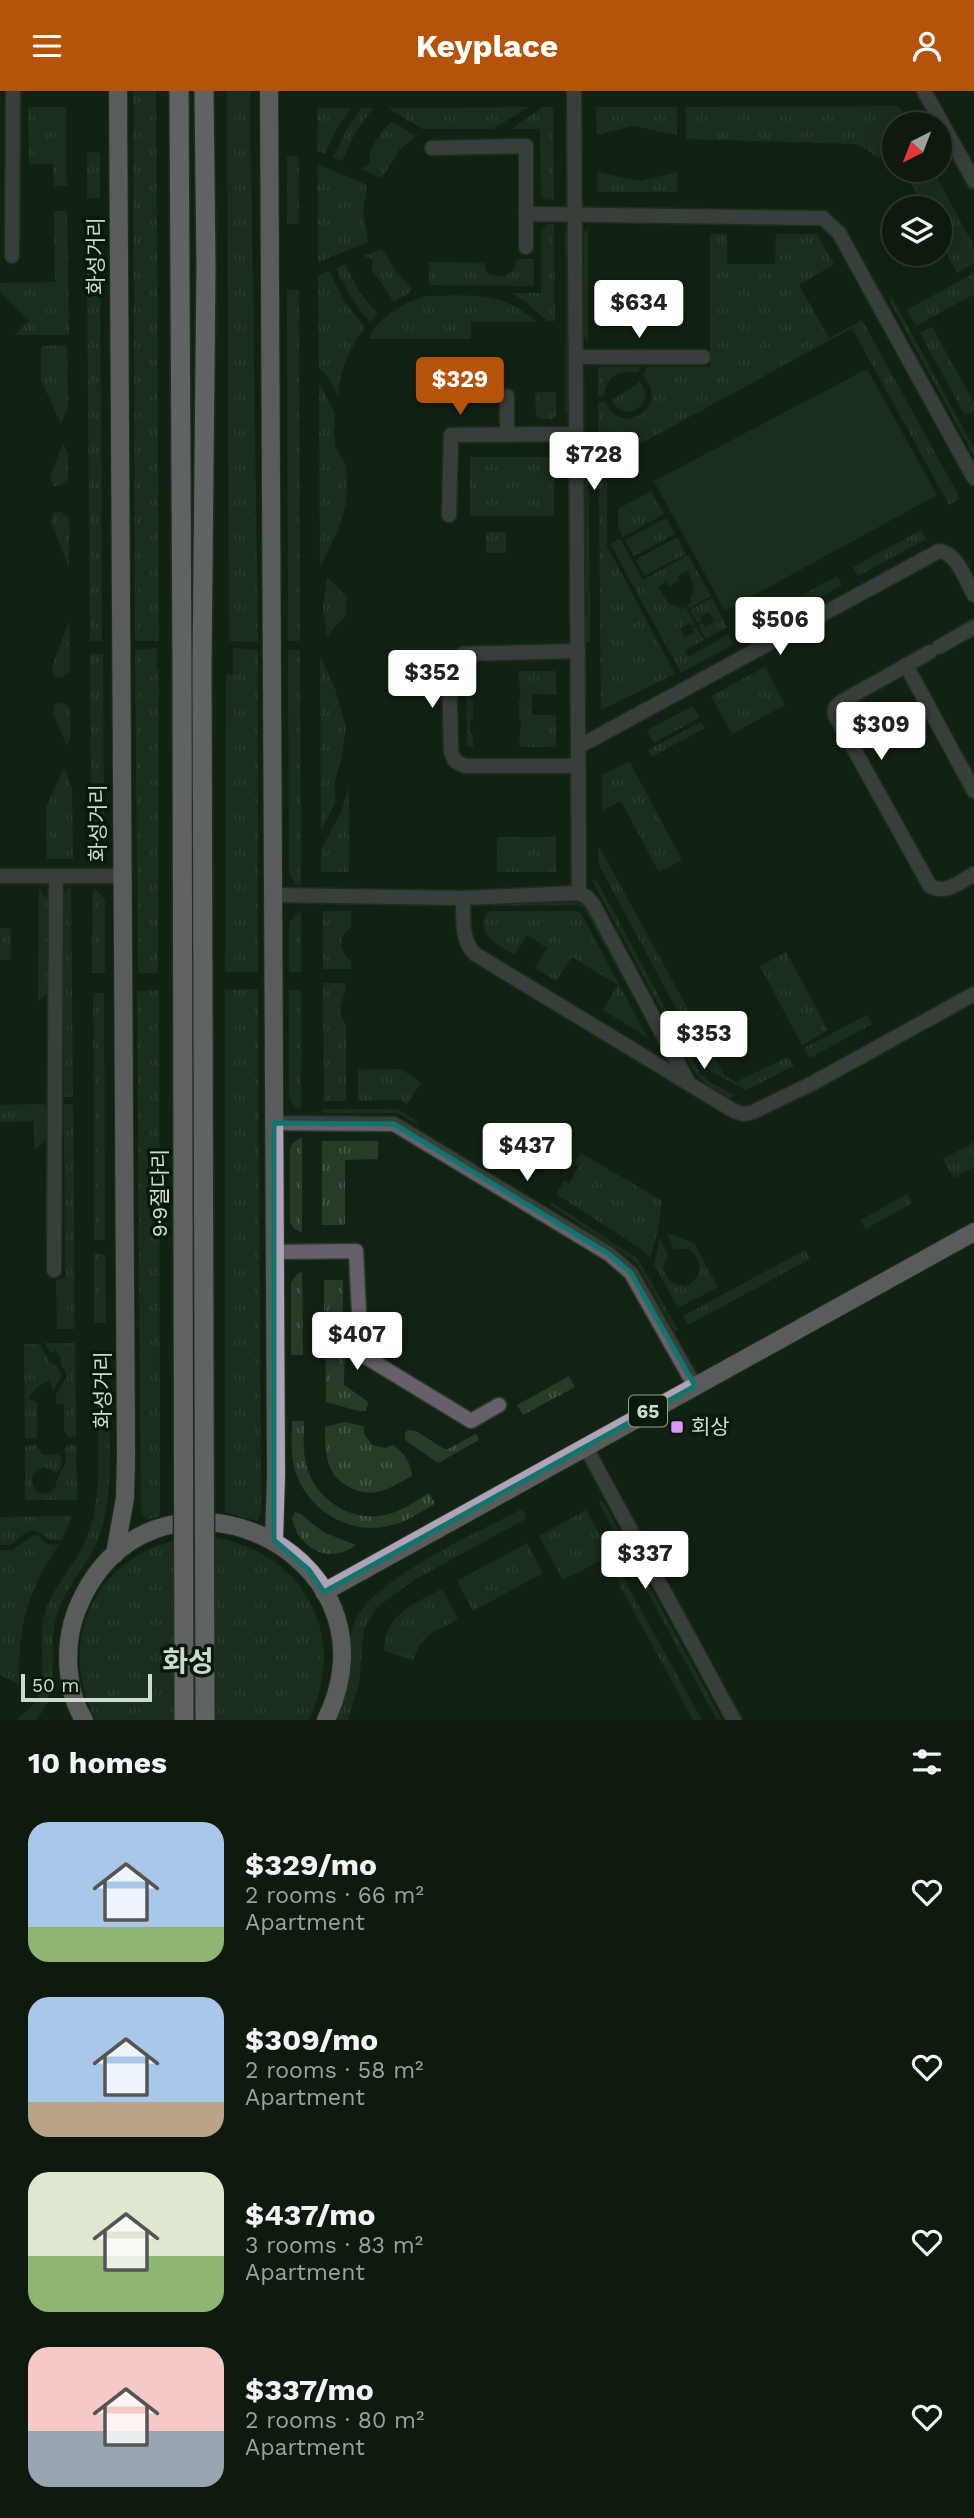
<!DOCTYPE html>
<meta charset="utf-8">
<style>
:root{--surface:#0e1a0e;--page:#1c271c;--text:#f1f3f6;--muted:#9ba19e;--line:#2e382e;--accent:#b45309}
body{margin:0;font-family:"Work Sans","Noto Sans KR",sans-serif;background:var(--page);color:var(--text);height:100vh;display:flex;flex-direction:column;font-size:26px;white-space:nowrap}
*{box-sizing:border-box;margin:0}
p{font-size:23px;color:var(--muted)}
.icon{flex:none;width:38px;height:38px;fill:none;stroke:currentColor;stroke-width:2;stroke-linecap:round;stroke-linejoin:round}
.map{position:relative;height:1629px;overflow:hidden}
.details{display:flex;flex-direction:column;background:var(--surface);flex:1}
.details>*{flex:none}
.needle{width:46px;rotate:222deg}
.fabs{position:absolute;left:882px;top:21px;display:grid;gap:14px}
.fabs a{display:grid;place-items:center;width:70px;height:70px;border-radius:50%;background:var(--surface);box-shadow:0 4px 18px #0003,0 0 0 2px var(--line);font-size:35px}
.scale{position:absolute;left:21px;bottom:18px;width:131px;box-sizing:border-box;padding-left:7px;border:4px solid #cfdacf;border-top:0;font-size:19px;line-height:24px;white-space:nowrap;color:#cfdacf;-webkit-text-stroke:5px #091a0a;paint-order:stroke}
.price{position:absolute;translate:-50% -60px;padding:0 16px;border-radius:7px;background:#fff;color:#222;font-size:23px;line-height:46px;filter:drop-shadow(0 2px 4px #0008)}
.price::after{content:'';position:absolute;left:50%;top:42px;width:21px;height:16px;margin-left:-10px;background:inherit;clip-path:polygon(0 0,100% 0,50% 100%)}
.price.current{background:var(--accent);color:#fff}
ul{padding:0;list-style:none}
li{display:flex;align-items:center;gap:21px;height:175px;padding:0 28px}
li span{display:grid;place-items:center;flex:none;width:196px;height:140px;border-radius:21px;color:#555}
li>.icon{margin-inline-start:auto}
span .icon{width:84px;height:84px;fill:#fffc;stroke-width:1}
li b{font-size:30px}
h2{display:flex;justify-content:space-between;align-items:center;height:84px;padding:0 28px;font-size:30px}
header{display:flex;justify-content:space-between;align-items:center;height:91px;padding:0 28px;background:var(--accent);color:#fff;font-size:32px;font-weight:700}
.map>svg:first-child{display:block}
</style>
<header><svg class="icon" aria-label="menu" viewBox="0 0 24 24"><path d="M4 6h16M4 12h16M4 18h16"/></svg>Keyplace<svg class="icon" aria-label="person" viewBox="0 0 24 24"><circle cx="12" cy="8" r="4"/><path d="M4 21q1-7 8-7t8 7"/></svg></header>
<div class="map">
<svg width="974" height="1629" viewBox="0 0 974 1629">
<defs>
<pattern id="grass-tufts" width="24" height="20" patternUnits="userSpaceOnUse" patternTransform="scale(1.75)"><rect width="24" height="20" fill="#273b28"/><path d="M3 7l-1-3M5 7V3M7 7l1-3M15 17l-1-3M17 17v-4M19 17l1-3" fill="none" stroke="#455746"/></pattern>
</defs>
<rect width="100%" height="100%" fill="#122313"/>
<!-- grass -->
<g fill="url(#grass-tufts)">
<path d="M133 0H156L159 550H135Z"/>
<path d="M227 0H250L258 551 229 550Z"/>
<path d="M899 15 909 33H894V76L857 53 686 48 685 16Z"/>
<path d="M28 16H66L67 95H54L53 73H29Z"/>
<path d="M529 16 493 38H422L388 17Z"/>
<path d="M543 16H553L554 109 544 108 541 104 540 38H511Z"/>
<path d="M596 16H677V44L633 35 597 44Z"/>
<path d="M317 17H351L336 39 325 63 317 60Z"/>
<path d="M361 17H373L355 42 342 70 333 67 348 36Z"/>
<path d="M392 30 416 45 399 59 382 87 361 78 370 72C368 56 381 42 392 30Z"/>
<path d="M87 61 100 62V107H87Z"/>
<path d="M287 65 299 66V133H287Z"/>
<path d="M317 73 367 94 363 120 368 151 318 171Z"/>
<path d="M899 79H933L974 156V172L957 182 940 149V117H924L906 83Z"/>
<path d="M597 81 641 90 677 81V101H597Z"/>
<path d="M54 120H67L69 244H15L29 229 0 202V192L55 191Z"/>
<path d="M548 133H554L555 230H547L526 211 511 202H541V139Z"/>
<path d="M565 137 567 145 568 316 565 325Z"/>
<path d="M588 137V251L584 245V142Z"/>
<path d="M710 143H727V173H775L776 143H817L834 173 799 194 829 247 862 229 960 407 949 414 852 237 607 371V455L675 583 601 619 598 311H605C622 348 671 315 643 285L647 276H710Z"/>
<path d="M382 158 398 183 412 197 409 202 394 211 372 179 373 168 364 165Z"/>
<path d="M517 168H534V195L429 194V171L484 172 487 182 502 186 513 180Z"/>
<path d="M345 173 360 202 378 223 370 231C355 214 345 197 336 177Z"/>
<path d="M87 177H100L102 550H90Z"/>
<path d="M329 180 345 211 365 237C349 257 340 279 338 305L331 291 319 276 318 184Z"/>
<path d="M974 182V203L916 235 907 219Z"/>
<path d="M287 199H299L300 550H288Z"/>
<path d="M425 205C469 205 502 198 536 231H471V248H369C378 226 403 212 425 205Z"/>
<path d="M891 205 974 357V365L890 211Z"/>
<path d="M932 236 974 312V319L965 324 920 242Z"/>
<path d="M67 254 68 316 61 333 41 289V255Z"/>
<path d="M598 276H640L638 282C619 277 605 286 604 306H598Z"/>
<path d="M640 291 646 302C643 322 621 328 612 309Z"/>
<path d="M319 292 335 322 334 344 335 355 347 376V410L337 442 320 476Z"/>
<path d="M535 301H556V324L553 328H541L536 325Z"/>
<path d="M585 341H588L590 551H586Z"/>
<path d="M63 352 68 363V390L61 395H53L50 386Z"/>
<rect x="470" y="366" width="84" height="59"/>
<path d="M651 400 664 423 623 446 618 436V418Z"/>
<path d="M61 421 69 427V477L51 431 53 422Z"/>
<path d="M666 427 675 443 634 465 625 449Z"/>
<path d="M921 439 926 448 858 485 853 476Z"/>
<rect x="486" y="441" width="20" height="21"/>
<path d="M677 446 686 463 644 485 636 469Z"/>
<path d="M620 448 643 489 688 464 711 505 689 517 687 514 692 511 690 508C696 498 693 489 687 480L678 485 680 489 669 495 666 491 658 496 669 513 678 515 680 518 685 515 695 533 691 536 689 532 680 537 685 546 694 542 692 538 696 536 704 549 685 559 688 566 729 543 734 553 681 582 610 453Z"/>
<path d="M837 485 842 494 749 545 744 536Z"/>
<path d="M327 486 347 506 346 524 327 545 323 516Z"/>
<path d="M712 507 727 536 706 548 698 535 703 532 706 536 714 530 709 521 700 526 702 530 697 532 690 519Z"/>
<path d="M69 530 70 580 62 586H54L52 576Z"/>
<path d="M157 557V579H159L158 882H138L135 559Z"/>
<path d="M233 557 258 559V881H225L226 583H233Z"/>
<path d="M288 559H300L301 795 296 793 289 783Z"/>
<path d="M90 563H103L104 754 102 763 92 774Z"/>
<path d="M320 565 335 598 346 636 342 665 335 690V712L321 740Z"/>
<path d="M765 576 785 614 732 643 711 605Z"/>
<path d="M473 580 470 608H473V628L470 629V642L473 643V656H469L467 653V583Z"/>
<path d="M518 580H556V603H532V624H556V656H519L521 629 519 628V608H521Z"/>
<path d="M63 612 70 617 71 644 67 655 53 622 55 613Z"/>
<path d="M693 615 699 627 654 652 647 639Z"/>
<path d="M701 631 705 637 651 666 648 659Z"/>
<path d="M629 670 682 769 659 781 621 710 603 719 602 684Z"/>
<path d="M64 677 72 697 73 768H47L46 716Z"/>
<path d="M349 696V781H321V759L342 719Z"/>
<rect x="497" y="746" width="59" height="35"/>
<path d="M600 757 724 984 736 991 788 966 794 975 746 999 709 979 599 774 598 759Z"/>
<path d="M596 788 700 982 710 991 736 1005 730 1007 707 994 696 984 592 789Z"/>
<path d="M71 796 73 1006H64L62 808 63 803Z"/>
<path d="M93 797 102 804 105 811V882H92Z"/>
<path d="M39 798 48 809V902L38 910Z"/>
<path d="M579 811 588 816 657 944 655 945 584 817 579 814 491 815V813Z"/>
<path d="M301 819V881H289V831Z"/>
<path d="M323 820H351V836C338 846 338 859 351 870V878H323Z"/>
<path d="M492 820H575L581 822 647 946 603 919 618 894 572 866 556 890 535 877 547 857 527 844 514 864C498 854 475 844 486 822Z"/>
<rect x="0" y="837" width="11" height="32"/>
<path d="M786 861 828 939 802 954 760 875Z"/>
<path d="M323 892H346C346 909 333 918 346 933V1010H324Z"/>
<path d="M258 898 261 1421 257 1430 225 1421V899Z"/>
<path d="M159 899 160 1425 147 1429 141 1422 137 900Z"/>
<path d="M289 899H301V1019L295 1016 289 1007Z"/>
<path d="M93 902H104L105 1149H94Z"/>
<path d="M867 924 872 933 810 967 804 957Z"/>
<path d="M401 978 421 992 407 1013 401 1009 358 1010V979Z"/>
<path d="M42 1013 46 1015C52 1031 51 1051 34 1058V1030L0 1031V1014Z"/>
<path d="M64 1013H73L75 1238H57L56 1188 65 1187Z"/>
<path d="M323 1018H398L418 1031 416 1033 398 1022H323Z"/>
<path d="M302 1046V1142L293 1137 290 1131V1059L292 1053Z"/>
<path d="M322 1050H378V1068L345 1069V1134H322Z"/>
<path d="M974 1051V1076L954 1087 943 1068Z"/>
<path d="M581 1062 662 1110 658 1139 650 1167 640 1157 556 1103 564 1090 569 1093 579 1075 574 1072Z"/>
<path d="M907 1103 912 1112 866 1138 861 1129Z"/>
<path d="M551 1111 638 1168 678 1239 675 1241 636 1171 550 1114Z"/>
<path d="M667 1142 694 1152 718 1196 678 1217 654 1173 660 1148 668 1163 663 1176C666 1191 675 1196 689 1194 704 1184 703 1168 689 1158H674Z"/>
<path d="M805 1159 810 1168 688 1234 683 1225Z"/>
<path d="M94 1163H105L106 1232H94Z"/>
<path d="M302 1181 303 1264H291V1192L297 1183Z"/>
<rect x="324" y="1189" width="19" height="39"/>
<path d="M325 1241H345L344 1294 367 1310 368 1313 365 1320C357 1321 336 1313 326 1311Z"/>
<path d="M44 1252H75L76 1346H69L64 1340V1313L56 1312V1304L67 1285 60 1271 61 1266 55 1260 51 1262Z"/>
<path d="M24 1253H40L50 1272 56 1274 62 1285 53 1299 50 1290C40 1293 34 1298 29 1307L37 1312V1347H25Z"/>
<path d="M569 1285 575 1296 523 1324 517 1314Z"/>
<path d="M97 1291H108C108 1341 116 1398 99 1446 88 1475 64 1496 56 1527 47 1560 63 1604 35 1629H17C22 1622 34 1617 38 1606 47 1583 38 1551 44 1526 53 1492 76 1475 87 1446 105 1400 97 1340 97 1291Z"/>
<path d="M292 1330H304C304 1342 303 1356 305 1368 311 1405 348 1432 385 1424 401 1421 415 1410 429 1402L435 1413C421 1421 408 1430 392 1434 353 1446 310 1421 296 1383 290 1366 292 1348 292 1330Z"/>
<path d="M344 1331 364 1335V1343L372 1354 386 1357 393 1354C404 1362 411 1371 412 1385 401 1390 389 1399 377 1401 368 1403 359 1401 351 1397 325 1385 325 1361 325 1336Z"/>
<path d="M408 1339 416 1340 446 1359 476 1343 479 1349 438 1372 405 1349V1342Z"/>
<path d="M36 1354 43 1364H51L58 1362 62 1369 60 1378 56 1382 45 1376 33 1383C29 1398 41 1408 54 1399 56 1395 56 1391 58 1387 62 1376 69 1373 64 1359L68 1354H76L77 1409H25V1355Z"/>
<path d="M603 1410 722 1629H717L599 1412Z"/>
<path d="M522 1418 527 1427 414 1489 377 1516 364 1538 359 1593 349 1625 348 1629H335C341 1616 346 1603 348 1588 350 1571 348 1551 353 1535 368 1489 479 1441 522 1418Z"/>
<path d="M586 1419 611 1464 563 1489 539 1445Z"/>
<path d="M295 1421 301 1423 323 1441 356 1454C330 1474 298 1458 292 1427Z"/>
<path d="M72 1425 62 1449H50C30 1433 29 1439 11 1454H0V1426Z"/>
<path d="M34 1444H37L47 1453 59 1454C26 1501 18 1537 19 1593L0 1584V1459H12Z"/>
<path d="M202 1445C299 1454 351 1540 309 1629H95C52 1540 104 1452 202 1445Z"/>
<path d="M527 1452 543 1482 473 1520 457 1490Z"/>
<path d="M615 1472 702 1629H693L609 1475Z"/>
<path d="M442 1498 458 1528C435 1541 423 1542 413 1569L384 1560C384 1523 414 1513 442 1498Z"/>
</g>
<!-- pitch -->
<path fill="#273b28" d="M867 278 937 404 725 520 654 390Z"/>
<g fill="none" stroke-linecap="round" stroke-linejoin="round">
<!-- minor casing -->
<g stroke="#2c3d2d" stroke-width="17">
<g id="minor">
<path d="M574 0 579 802"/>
<path d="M924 0 974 90"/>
<path d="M432 57 526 55V156"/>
<path d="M526 123 823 127 839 142 974 387"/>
<path d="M12 165 13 0"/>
<path d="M576 266H703"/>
<path d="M507 305V344"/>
<path d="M449 424 451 344 576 343"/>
<path d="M939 556 974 536"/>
<path d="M578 560 463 563 453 569 449 577 451 661 455 670 465 675H578"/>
<path d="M930 561 841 611 835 617V624L930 795C945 804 960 791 974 783"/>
<path d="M906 574 974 700"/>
<path d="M578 656 939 460C957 461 966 490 974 504"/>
<path d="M0 785H121"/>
<path d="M273 804 463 807 579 802 587 806 593 813 687 989"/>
<path d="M463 807C464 826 460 849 475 863L734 1020 744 1023 753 1021 813 992 974 903"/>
<path d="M274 1032 394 1033 609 1163 631 1182 695 1295"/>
<path d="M275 1161 356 1160 361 1263 471 1330 499 1314"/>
<path d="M54 1179 56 785"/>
<path d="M585 1355 734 1629"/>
</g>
</g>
<!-- primary casing -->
<g stroke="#2c3d2d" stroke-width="20">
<g id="primary">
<path d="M269 0 276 1384 274 1449"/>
<path d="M115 1463 125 1407 126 1366 118 0"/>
<path d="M324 1501 974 1141"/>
<path d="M84 1629C65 1599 64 1553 76 1521 145 1342 409 1456 326 1629"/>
</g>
</g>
<!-- trunk casing -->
<g stroke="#2c3d2d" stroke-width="22">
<g id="trunk">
<path d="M179 0 182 575"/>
<path d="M202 575 206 176 204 0"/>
</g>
</g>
<!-- minor -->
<use href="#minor" stroke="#67606a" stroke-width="14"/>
<!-- primary -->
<use href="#primary" stroke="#b1a3b7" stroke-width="18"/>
<!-- trunk -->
<use href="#trunk" stroke="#c0b0c6" stroke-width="19"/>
<!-- trunk-bridge casing -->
<g stroke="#2c3d2d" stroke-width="22" stroke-linecap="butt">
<g id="trunk-bridge">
<path d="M182 575 184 1629"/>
<path d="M202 575 205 1629"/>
</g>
</g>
<!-- trunk-bridge -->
<use href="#trunk-bridge" stroke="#c0b0c6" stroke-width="19"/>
</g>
<!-- marked area -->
<path d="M0 0H974V1629H0ZM274 1032 394 1033 609 1163 631 1182 695 1295 324 1501 309 1479 274 1449Z" fill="#122313" fill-opacity=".55" fill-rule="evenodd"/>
<path fill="none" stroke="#0f766e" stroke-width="5" stroke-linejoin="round" d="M274 1032 394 1033 609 1163 631 1182 695 1295 324 1501 309 1479 274 1449Z"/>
<!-- markers -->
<rect fill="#db99f5" stroke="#091a0a" stroke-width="2.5" x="670" y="1329" width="14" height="14" rx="3.5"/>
<g text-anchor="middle" stroke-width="7" stroke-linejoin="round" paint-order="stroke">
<!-- shield labels -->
<rect fill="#091a0a" stroke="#94a094" stroke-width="2" x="629" y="1304.5" width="38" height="31" rx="5"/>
<g font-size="19" font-weight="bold" fill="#cfdacf">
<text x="648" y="1327">65</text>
</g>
<!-- street labels -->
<g font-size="21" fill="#cfdacf" stroke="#091a0a">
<text transform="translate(96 165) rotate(-90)" y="7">화성거리</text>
<text transform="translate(98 732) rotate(-90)" y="7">화성거리</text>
<text transform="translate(160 1102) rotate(-90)" y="7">9·9절다리</text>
<text transform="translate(103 1299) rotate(-90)" y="7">화성거리</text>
</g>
<!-- poi labels -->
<g font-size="21" fill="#cfdacf" stroke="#091a0a" text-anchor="start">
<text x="691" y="1343">회상</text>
</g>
<!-- district labels -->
<g font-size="28" font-weight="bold" fill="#cfdacf" stroke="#091a0a">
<text x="188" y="1580">화성</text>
</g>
</g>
</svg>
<div class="fabs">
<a><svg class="needle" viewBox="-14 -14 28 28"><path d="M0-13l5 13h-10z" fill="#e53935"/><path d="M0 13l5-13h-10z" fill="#9ba19e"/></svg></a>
<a><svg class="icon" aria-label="layers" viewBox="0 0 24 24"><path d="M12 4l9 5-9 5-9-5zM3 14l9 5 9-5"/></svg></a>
</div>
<div class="scale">50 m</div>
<b class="price" style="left:639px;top:249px">$634</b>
<b class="price current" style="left:460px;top:326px">$329</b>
<b class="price" style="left:594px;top:401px">$728</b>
<b class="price" style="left:780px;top:566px">$506</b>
<b class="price" style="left:432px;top:619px">$352</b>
<b class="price" style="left:881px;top:671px">$309</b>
<b class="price" style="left:704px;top:980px">$353</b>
<b class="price" style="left:527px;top:1092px">$437</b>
<b class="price" style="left:357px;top:1281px">$407</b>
<b class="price" style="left:645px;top:1500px">$337</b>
</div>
<section class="details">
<h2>10 homes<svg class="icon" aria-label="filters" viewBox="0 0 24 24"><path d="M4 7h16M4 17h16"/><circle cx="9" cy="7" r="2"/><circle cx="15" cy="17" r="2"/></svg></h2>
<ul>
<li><span style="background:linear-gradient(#a9c7e8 75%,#8fb573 0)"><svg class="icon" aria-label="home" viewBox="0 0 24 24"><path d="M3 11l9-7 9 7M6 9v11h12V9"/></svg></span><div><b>$329/mo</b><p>2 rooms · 66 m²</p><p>Apartment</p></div><svg class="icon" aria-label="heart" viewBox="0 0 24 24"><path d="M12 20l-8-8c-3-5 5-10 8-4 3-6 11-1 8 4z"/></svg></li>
<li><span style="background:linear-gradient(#a9c7e8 75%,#b9a48a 0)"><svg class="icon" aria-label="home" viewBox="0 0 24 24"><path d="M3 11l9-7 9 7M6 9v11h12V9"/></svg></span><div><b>$309/mo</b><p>2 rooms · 58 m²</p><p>Apartment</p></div><svg class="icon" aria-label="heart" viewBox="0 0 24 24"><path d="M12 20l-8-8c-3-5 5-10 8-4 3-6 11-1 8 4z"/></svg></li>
<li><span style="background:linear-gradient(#dfe7d0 60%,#8fb573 0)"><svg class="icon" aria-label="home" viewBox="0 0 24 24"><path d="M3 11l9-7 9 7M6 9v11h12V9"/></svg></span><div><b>$437/mo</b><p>3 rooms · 83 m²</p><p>Apartment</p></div><svg class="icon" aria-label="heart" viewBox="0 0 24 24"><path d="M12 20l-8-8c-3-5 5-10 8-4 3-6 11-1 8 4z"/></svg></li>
<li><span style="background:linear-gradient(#f6c9c9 60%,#9aa5b1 0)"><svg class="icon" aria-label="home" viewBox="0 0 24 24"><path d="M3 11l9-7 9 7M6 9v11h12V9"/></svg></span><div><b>$337/mo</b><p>2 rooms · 80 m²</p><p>Apartment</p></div><svg class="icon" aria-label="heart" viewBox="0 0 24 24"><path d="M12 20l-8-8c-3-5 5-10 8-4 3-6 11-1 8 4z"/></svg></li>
</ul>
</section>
